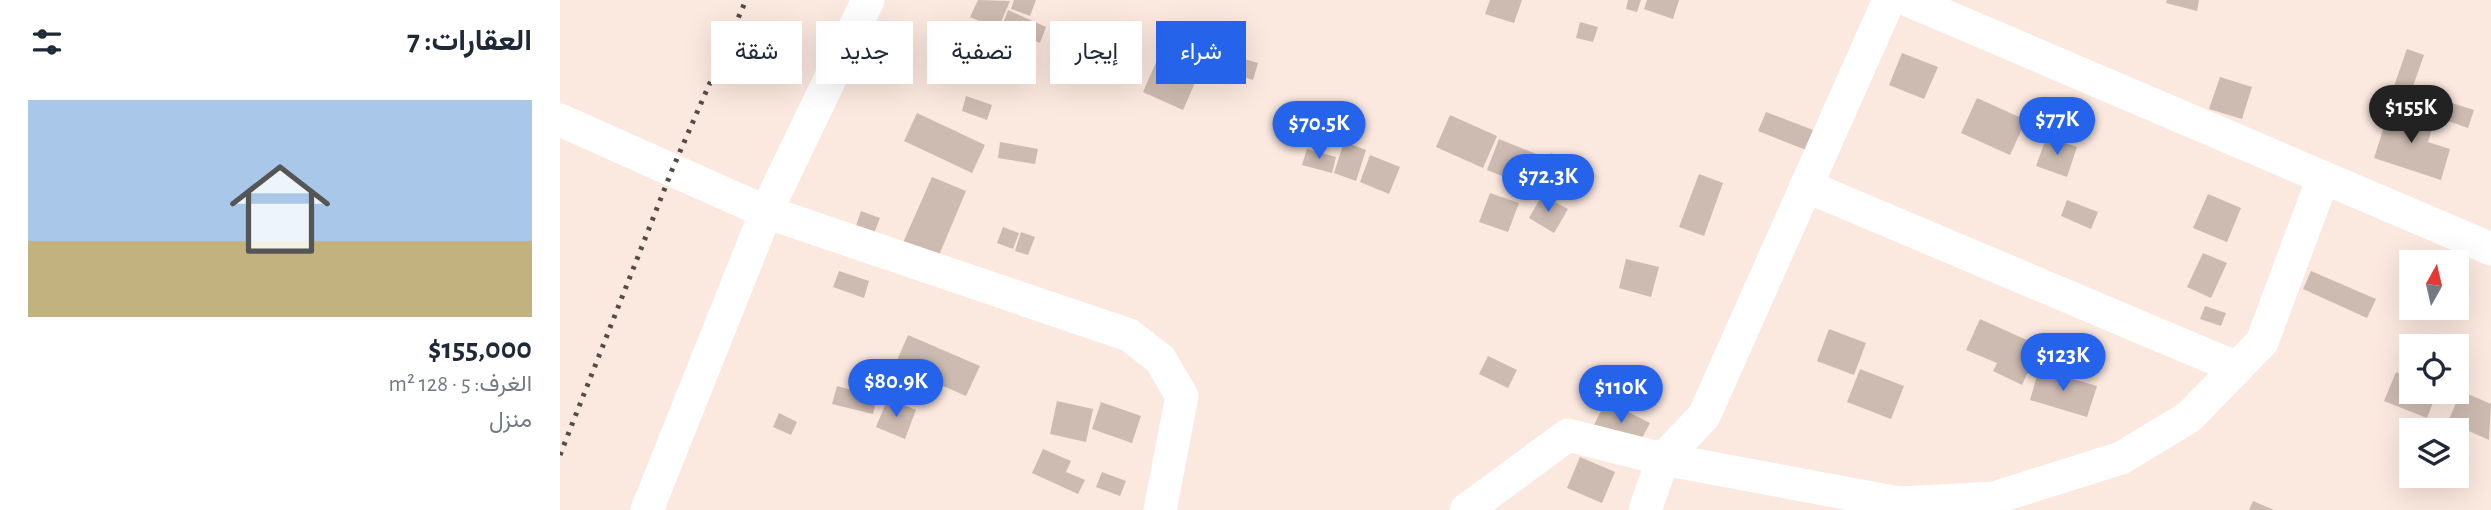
<!DOCTYPE html>
<html lang="ar">
<meta charset="utf-8">
<style>
:root{--surface:#fff;--page:#f2f2f3;--text:#1f2937;--muted:#747a83;--line:#e0e1e3;--accent:#2563eb}
body{margin:0;font-family:"Alegreya Sans",Vazirmatn,sans-serif;background:var(--page);color:var(--text);direction:rtl;height:100vh;display:flex;flex-direction:column;font-size:26px;white-space:nowrap}
*{box-sizing:border-box;margin:0}
p{font-size:23px;color:var(--muted)}
.icon{flex:none;width:38px;height:38px;fill:none;stroke:currentColor;stroke-width:2;stroke-linecap:round;stroke-linejoin:round}
.map{position:relative;flex:1;overflow:hidden;direction:ltr}
.details{display:flex;flex-direction:column;background:var(--surface);width:560px}
.details>*{flex:none}
.top-card{position:absolute;left:21px;top:21px;width:665px;height:63px;direction:rtl;display:flex;gap:14px}
.needle{width:46px;rotate:8deg}
.buttons{position:absolute;left:1839px;top:250px;display:grid;gap:14px}
.buttons a{display:grid;place-items:center;width:70px;height:70px;border-radius:0px;background:var(--surface);box-shadow:0 7px 28px #0002;font-size:35px}
.price{position:absolute;translate:-50% -60px;padding:0 16px;border-radius:24px;background:var(--accent);color:#fff;font-size:23px;line-height:46px;filter:drop-shadow(0 2px 4px #0008)}
.price::after{content:'';position:absolute;left:50%;top:42px;width:21px;height:16px;margin-left:-10px;background:inherit;clip-path:polygon(0 0,100% 0,50% 100%)}
.price.active{background:#222;color:#fff}
ul{padding:0;list-style:none}
li{display:grid;align-content:center;gap:14px;height:371px;padding:0 28px}
li+li{border-top:2px solid var(--line)}
li span{display:grid;place-items:center;height:217px;border-radius:0px;color:#555}
li>.icon{margin-inline-start:auto}
span .icon{width:126px;height:126px;fill:#fffc;stroke-width:1}
li b{font-size:30px}
h2{display:flex;justify-content:space-between;align-items:center;height:84px;padding:0 28px;font-size:30px}
.tag{padding:0 24px;border-radius:0px;background:var(--surface);box-shadow:0 7px 28px #0002;font-size:24px;line-height:63px}
.tag.active{background:var(--accent);color:#fff}
main{display:flex;flex:1;min-height:0}
.map>svg:first-child{display:block}
</style>
<main>
<div class="map">
<svg width="1931" height="510" viewBox="0 0 1931 510">
<rect width="100%" height="100%" fill="#fbe8df"/>
<!-- building -->
<g fill="#cdbbb1">
<path d="M418 0 450 1 438 29 410 17Z"/>
<path d="M454 0H476L470 16 451 9Z"/>
<path d="M930 0H962L954 23 925 14Z"/>
<path d="M1068 0H1081L1077 12 1066 9Z"/>
<path d="M1087 0H1119L1113 19 1084 9Z"/>
<path d="M1607 0H1639L1637 11 1606 3Z"/>
<path d="M448 10 486 27 480 43 442 26Z"/>
<path d="M1020 22 1038 27 1033 42 1016 38Z"/>
<path d="M434 45 470 59 464 74 428 60Z"/>
<path d="M1847 49 1864 55 1846 106 1829 100Z"/>
<path d="M601 51 641 69 623 110 583 92Z"/>
<path d="M664 53 698 63 693 80 659 70Z"/>
<path d="M1342 53 1378 67 1364 99 1329 85Z"/>
<path d="M1660 77 1692 87 1682 119 1649 109Z"/>
<path d="M406 96 432 105 427 120 402 111Z"/>
<path d="M1417 98 1466 120 1450 155 1401 133Z"/>
<path d="M1882 100 1914 110 1908 128 1877 117Z"/>
<path d="M1830 108 1874 121 1868 142 1890 149 1881 180 1814 158Z"/>
<path d="M1206 112 1253 130 1246 150 1198 131Z"/>
<path d="M357 113 425 145 412 173 344 141Z"/>
<path d="M890 115 937 136 923 168 876 147Z"/>
<path d="M1487 136 1517 147 1507 177 1476 166Z"/>
<path d="M939 139 986 158 974 189 927 170Z"/>
<path d="M440 142 478 149 475 164 438 158Z"/>
<path d="M784 142 806 150 796 181 774 173Z"/>
<path d="M747 149 776 157 772 173 742 165Z"/>
<path d="M991 153 1031 170 1021 194 981 179Z"/>
<path d="M810 155 840 167 829 194 800 182Z"/>
<path d="M1139 174 1163 183 1144 236 1119 227Z"/>
<path d="M372 177 406 191 377 260 342 245Z"/>
<path d="M930 193 959 203 948 232 919 222Z"/>
<path d="M1648 194 1681 208 1667 242 1633 228Z"/>
<path d="M982 195 1008 209 994 233 969 218Z"/>
<path d="M1507 200 1538 212 1531 229 1501 216Z"/>
<path d="M301 211 320 218 313 236 295 229Z"/>
<path d="M443 227 459 233 453 249 437 243Z"/>
<path d="M461 232 475 237 468 255 455 251Z"/>
<path d="M1643 253 1667 263 1651 298 1627 287Z"/>
<path d="M1066 259 1099 267 1091 297 1059 288Z"/>
<path d="M279 271 309 281 304 298 273 287Z"/>
<path d="M1751 271 1816 299 1807 318 1743 289Z"/>
<path d="M1645 306 1666 313 1661 326 1640 319Z"/>
<path d="M1420 319 1480 346 1462 385 1433 371 1437 363 1406 350Z"/>
<path d="M1269 329 1306 343 1294 375 1257 361Z"/>
<path d="M348 335 420 366 406 396 335 365Z"/>
<path d="M928 356 957 370 948 388 919 374Z"/>
<path d="M1300 369 1344 386 1331 419 1287 402Z"/>
<path d="M1479 369 1537 386 1527 417 1470 400Z"/>
<path d="M1836 372 1852 378V392H1877L1867 418 1824 401Z"/>
<path d="M277 386 317 397 313 414 272 404Z"/>
<path d="M1901 391 1931 404 1929 440 1888 422Z"/>
<path d="M328 398 356 410 345 439 316 427Z"/>
<path d="M497 401 533 409 526 442 490 434Z"/>
<path d="M1046 401 1090 423 1076 449 1033 427Z"/>
<path d="M541 402 581 416 572 443 532 429Z"/>
<path d="M219 413 237 422 231 435 213 427Z"/>
<path d="M483 449 511 461 506 472 525 480 518 494 472 473Z"/>
<path d="M1020 457 1055 472 1042 503 1007 488Z"/>
<path d="M542 472 566 481 560 496 536 487Z"/>
<path d="M1693 501 1714 510H1689Z"/>
</g>
<g fill="none" stroke-linecap="round" stroke-linejoin="round">
<!-- street -->
<g stroke="#fff" stroke-width="33">
<path d="M1348 0 1931 249"/>
<path d="M0 120 206 212 569 335 600 359 622 396 600 510"/>
<path d="M1246 186 1677 368"/>
<path d="M87 510 206 212 308 0"/>
<path d="M906 510 1008 435 1103 459 1144 416 1329 0"/>
<path d="M1085 510 1103 459 1339 503 1434 498 1561 458 1629 417 1702 342 1763 178"/>
</g>
<!-- rail -->
<path stroke="#534b46" stroke-width="5" stroke-dasharray="3.5 7" stroke-linecap="butt" d="M0 455 112 170 186 0"/>
</g>
</svg>
<div class="buttons">
<a><svg class="needle" viewBox="-14 -14 28 28"><path d="M0-13l5 13h-10z" fill="#e53935"/><path d="M0 13l5-13h-10z" fill="#747a83"/></svg></a>
<a><svg class="icon" aria-label="locate" viewBox="0 0 24 24"><circle cx="12" cy="12" r="6"/><path d="M12 2v4M12 18v4M2 12h4M18 12h4"/></svg></a>
<a><svg class="icon" aria-label="layers" viewBox="0 0 24 24"><path d="M12 4l9 5-9 5-9-5zM3 14l9 5 9-5"/></svg></a>
</div>
<b class="price active" style="left:1851px;top:145px">$155K</b>
<b class="price" style="left:1497px;top:157px">$77K</b>
<b class="price" style="left:759px;top:161px">$70.5K</b>
<b class="price" style="left:988px;top:214px">$72.3K</b>
<b class="price" style="left:1503px;top:393px">$123K</b>
<b class="price" style="left:336px;top:419px">$80.9K</b>
<b class="price" style="left:1061px;top:425px">$110K</b>
<div class="top-card">
<a class="tag active">شراء</a>
<a class="tag">إيجار</a>
<a class="tag">تصفية</a>
<a class="tag">جديد</a>
<a class="tag">شقة</a>
</div>
</div>
<section class="details">
<h2>العقارات: 7<svg class="icon" aria-label="filters" viewBox="0 0 24 24"><path d="M4 7h16M4 17h16"/><circle cx="9" cy="7" r="2"/><circle cx="15" cy="17" r="2"/></svg></h2>
<ul>
<li><span style="background:linear-gradient(#a9c7e8 65%,#c2b280 0)"><svg class="icon" aria-label="home" viewBox="0 0 24 24"><path d="M3 11l9-7 9 7M6 9v11h12V9"/></svg></span><div><b>$155,000</b><p>الغرف: 5 · 128 m²</p><p>منزل</p></div></li>
</ul>
</section>
</main>
